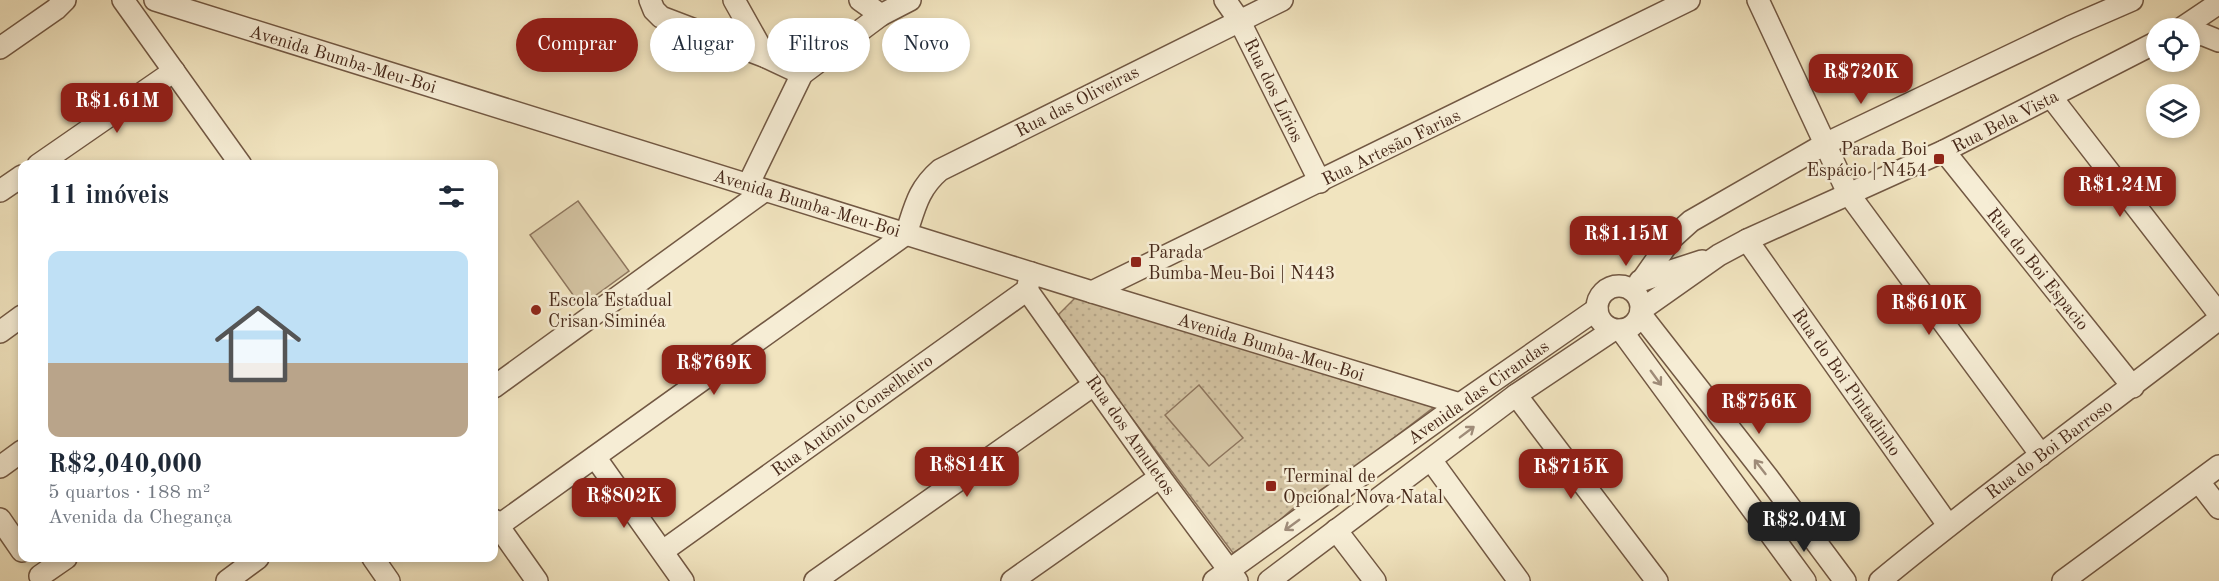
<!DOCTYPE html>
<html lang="pt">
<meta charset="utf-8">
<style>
:root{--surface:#fff;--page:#f6f6f7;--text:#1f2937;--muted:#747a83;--accent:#8f2418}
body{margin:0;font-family:"Old Standard TT",serif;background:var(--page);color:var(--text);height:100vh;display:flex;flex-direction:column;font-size:22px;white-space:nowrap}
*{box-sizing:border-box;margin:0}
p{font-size:20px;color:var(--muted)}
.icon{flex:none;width:33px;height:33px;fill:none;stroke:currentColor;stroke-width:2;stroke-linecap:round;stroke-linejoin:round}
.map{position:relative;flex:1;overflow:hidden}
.drawer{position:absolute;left:18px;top:160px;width:480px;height:402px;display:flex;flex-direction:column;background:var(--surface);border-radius:12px;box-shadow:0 3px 9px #0003}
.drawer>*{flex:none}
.banner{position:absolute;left:516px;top:18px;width:570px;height:54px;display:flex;gap:12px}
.buttons{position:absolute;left:2146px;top:18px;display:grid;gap:12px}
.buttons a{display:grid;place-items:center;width:54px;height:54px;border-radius:50%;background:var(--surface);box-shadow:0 3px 9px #0003;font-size:30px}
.price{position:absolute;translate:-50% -51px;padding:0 14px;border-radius:12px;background:var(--accent);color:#fff;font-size:20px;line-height:39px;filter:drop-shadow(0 2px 3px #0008)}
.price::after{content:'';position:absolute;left:50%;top:36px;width:18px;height:14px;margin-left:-9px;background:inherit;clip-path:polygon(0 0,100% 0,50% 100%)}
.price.selected{background:#222;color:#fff}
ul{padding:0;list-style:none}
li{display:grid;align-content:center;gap:12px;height:318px;padding:0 30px}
li span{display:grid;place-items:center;height:186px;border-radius:12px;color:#555}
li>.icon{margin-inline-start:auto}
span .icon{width:108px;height:108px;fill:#fffc;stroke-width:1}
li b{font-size:26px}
h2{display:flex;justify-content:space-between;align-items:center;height:72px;padding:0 30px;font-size:26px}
.chip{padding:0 21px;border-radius:27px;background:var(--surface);box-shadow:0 3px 9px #0003;font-size:21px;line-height:54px}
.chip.selected{background:var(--accent);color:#fff}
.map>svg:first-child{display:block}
</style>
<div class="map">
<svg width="2219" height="581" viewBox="0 0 2219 581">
<defs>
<pattern id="park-dots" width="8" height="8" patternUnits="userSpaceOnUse" patternTransform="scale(1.5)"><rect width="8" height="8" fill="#d4c4a3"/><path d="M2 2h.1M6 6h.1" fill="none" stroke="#b7a88c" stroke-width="1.8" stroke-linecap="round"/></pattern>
</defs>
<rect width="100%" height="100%" fill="#f1e4bf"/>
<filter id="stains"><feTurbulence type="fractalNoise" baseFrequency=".00333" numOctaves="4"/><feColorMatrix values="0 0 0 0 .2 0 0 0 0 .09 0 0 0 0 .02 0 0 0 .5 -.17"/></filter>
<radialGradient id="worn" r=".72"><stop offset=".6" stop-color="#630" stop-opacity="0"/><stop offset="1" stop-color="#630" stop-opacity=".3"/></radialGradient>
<!-- park -->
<path fill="url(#park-dots)" stroke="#8e765e" stroke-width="1.5" d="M1079 294 1434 407 1352 470 1297 505 1265 533 1233 553 1056 317Z"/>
<!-- garden -->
<g fill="#d4c4a3" stroke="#8e765e" stroke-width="1.5">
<path d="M578 201 629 271 581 306 530 235Z"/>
<path d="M1199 385 1243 438 1209 466 1165 415Z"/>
</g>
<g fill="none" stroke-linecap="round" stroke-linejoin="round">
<!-- minor casing -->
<g stroke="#725843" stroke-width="24">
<g id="minor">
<path d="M123 0 241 165"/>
<path d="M155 0 1092 292 1460 404"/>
<path d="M650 0 654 10 661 17 766 57"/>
<path d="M734 0 766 57 802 74"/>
<path d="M860 0 881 15"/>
<path d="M1225 0 1239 20 1320 182"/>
<path d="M1758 0 1848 193 2041 455"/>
<path d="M2182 28 2219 3"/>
<path d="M2190 33 2204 35 2219 41"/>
<path d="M0 48 56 9 65 0"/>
<path d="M2052 98 2219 314"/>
<path d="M1944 151 2133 387"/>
<path d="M38 165 174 71"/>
<path d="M748 185 802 74 881 15 910 0"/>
<path d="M0 191 22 176"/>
<path d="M1747 240 1948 525"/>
<path d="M1643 279 1671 239 1691 221 1825 144 2070 27 2132 0"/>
<path d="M1640 281 1702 261"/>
<circle cx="1619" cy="308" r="22"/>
<path d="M1027 290 1160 477 1237 581"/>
<path d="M1092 292 1689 0"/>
<path d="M1641 310 1719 255 1747 240 1944 151 2157 42"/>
<path d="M1641 315 1769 479 1845 581"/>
<path d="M1621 330 1805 581"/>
<path d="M0 332 22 316"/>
<path d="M494 387 764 191"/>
<path d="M1516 395 1657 581"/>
<path d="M595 457 683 581"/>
<path d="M1431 460 1519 581"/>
<path d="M0 467 22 451"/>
<path d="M2199 482 2219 508"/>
<path d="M0 519 22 551"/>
<path d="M494 520 537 581"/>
<path d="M498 526 906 234C915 207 918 189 940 170L1282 0"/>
<path d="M1336 530 1375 581"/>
<path d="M663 551 1027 290 1031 273"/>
<path d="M373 558 389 581"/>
<path d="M40 576 66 558"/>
<path d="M227 581 258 558"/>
<path d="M815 581 1095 384"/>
<path d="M1012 581 1160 477"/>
<path d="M1214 581 1460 404 1597 309"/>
<path d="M1269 581 1516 395 1613 330"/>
<path d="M1880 581C1990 490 2106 407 2219 319"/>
<path d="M2063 581 2219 466"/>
</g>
</g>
<!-- minor -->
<use href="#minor" stroke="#f6edd5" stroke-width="21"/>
</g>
<!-- one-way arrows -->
<defs><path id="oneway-shaft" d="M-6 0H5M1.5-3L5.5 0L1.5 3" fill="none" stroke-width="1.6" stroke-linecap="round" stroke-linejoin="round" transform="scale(1.5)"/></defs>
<g stroke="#9e8b78">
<use href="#oneway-shaft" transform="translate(1656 378) rotate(54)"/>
<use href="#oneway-shaft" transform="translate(1467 432) rotate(-37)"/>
<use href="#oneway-shaft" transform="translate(1760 467) rotate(-128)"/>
<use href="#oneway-shaft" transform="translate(1292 525) rotate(144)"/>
</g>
<!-- markers -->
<g fill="#8f2418" stroke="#f6edd5" stroke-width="2">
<rect x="1933" y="153" width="12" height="12" rx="3"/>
<rect x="1130" y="256" width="12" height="12" rx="3"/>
<circle cx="536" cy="310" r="6"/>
<rect x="1265" y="480" width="12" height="12" rx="3"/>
</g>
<g text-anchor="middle" stroke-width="5" stroke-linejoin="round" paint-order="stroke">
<!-- street labels -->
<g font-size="18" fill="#47291a" stroke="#f6edd5">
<text transform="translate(343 59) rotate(17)" y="6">Avenida Bumba-Meu-Boi</text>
<text transform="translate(1274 90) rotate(64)" y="6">Rua dos Lírios</text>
<text transform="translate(1077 101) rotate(-27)" y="6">Rua das Oliveiras</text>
<text transform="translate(2005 121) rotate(-27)" y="6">Rua Bela Vista</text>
<text transform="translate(1391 147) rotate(-26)" y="6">Rua Artesão Farias</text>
<text transform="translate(807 203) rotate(17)" y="6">Avenida Bumba-Meu-Boi</text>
<text transform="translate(2038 269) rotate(51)" y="6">Rua do Boi Espacio</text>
<text transform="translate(1271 347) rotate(17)" y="6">Avenida Bumba-Meu-Boi</text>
<text transform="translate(1847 382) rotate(55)" y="6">Rua do Boi Pintadinho</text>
<text transform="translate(1478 392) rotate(-35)" y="6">Avenida das Cirandas</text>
<text transform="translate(852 415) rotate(-36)" y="6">Rua Antônio Conselheiro</text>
<text transform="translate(1131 435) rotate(55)" y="6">Rua dos Amuletos</text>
<text transform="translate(2049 449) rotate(-37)" y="6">Rua do Boi Barroso</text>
</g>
<!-- poi labels -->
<g font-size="18" fill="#47291a" stroke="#f6edd5" text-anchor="start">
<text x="1927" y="155" text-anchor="end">Parada Boi<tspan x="1927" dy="21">Espácio | N454</tspan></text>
<text x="1148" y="258">Parada<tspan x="1148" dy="21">Bumba-Meu-Boi | N443</tspan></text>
<text x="548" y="306">Escola Estadual<tspan x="548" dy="21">Crisan Siminéa</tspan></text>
<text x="1283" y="482">Terminal de<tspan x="1283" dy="21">Opcional Nova Natal</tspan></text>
</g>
</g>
<rect width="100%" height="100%" filter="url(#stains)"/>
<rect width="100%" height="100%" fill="url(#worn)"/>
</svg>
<div class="buttons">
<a><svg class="icon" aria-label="locate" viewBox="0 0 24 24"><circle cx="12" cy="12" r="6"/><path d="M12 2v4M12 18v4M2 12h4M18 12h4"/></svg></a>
<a><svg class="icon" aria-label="layers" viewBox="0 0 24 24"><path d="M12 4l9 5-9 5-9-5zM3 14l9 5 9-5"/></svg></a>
</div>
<b class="price" style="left:1861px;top:105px">R$720K</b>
<b class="price" style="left:117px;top:134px">R$1.61M</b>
<b class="price" style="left:2120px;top:218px">R$1.24M</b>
<b class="price" style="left:1626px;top:267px">R$1.15M</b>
<b class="price" style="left:1929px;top:336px">R$610K</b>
<b class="price" style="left:714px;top:396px">R$769K</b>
<b class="price" style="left:1759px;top:435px">R$756K</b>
<b class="price" style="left:967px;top:498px">R$814K</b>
<b class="price" style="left:1571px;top:500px">R$715K</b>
<b class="price" style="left:624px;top:529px">R$802K</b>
<b class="price selected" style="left:1804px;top:553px">R$2.04M</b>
<div class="banner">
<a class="chip selected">Comprar</a>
<a class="chip">Alugar</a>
<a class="chip">Filtros</a>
<a class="chip">Novo</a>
</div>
<section class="drawer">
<h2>11 imóveis<svg class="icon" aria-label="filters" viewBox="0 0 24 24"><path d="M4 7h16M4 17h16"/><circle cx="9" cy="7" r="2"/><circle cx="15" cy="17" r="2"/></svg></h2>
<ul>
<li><span style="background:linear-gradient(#bfe0f5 60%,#b9a48a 0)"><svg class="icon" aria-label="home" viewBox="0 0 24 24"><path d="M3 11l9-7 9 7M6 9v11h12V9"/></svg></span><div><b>R$2,040,000</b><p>5 quartos · 188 m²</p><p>Avenida da Chegança</p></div></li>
</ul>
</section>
</div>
